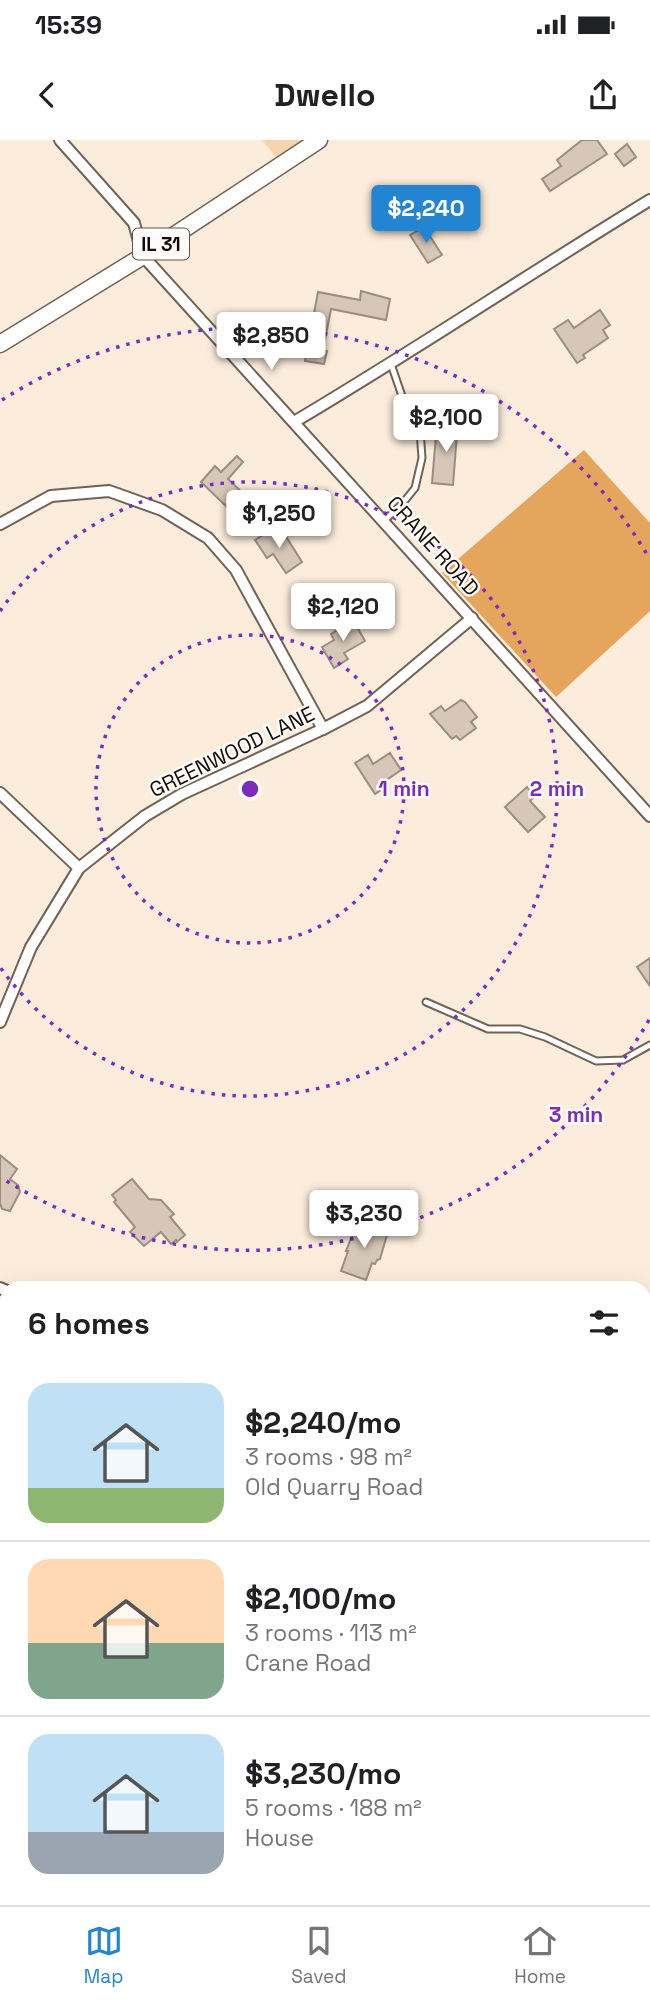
<!DOCTYPE html>
<meta charset="utf-8">
<style>
:root{--surface:#fff;--page:#f6f6f6;--text:#202124;--muted:#757577;--line:#e0e0e0;--accent:#2385d1}
body{margin:0;font-family:"Space Grotesk",sans-serif;background:var(--page);color:var(--text);height:100vh;display:flex;flex-direction:column;font-size:26px;white-space:nowrap}
*{box-sizing:border-box;margin:0}
p{font-size:23px;color:var(--muted)}
.icon{flex:none;width:38px;height:38px;fill:none;stroke:currentColor;stroke-width:2;stroke-linecap:round;stroke-linejoin:round}
.map{position:relative;flex:1;overflow:hidden}
.sheet{position:absolute;left:0px;top:1141px;width:651px;height:625px;display:flex;flex-direction:column;background:var(--surface);border-radius:21px 21px 0 0;box-shadow:0 7px 28px #0002}
.sheet>*{flex:none}
.price{position:absolute;translate:-50% -60px;padding:0 16px;border-radius:7px;background:#fff;color:#222;font-size:23px;line-height:46px;filter:drop-shadow(0 2px 4px #0008)}
.price::after{content:'';position:absolute;left:50%;top:42px;width:21px;height:16px;margin-left:-10px;background:inherit;clip-path:polygon(0 0,100% 0,50% 100%)}
.price.on{background:var(--accent);color:#fff}
ul{padding:0;list-style:none}
li{display:flex;align-items:center;gap:21px;height:175px;padding:0 28px}
li+li{border-top:2px solid var(--line)}
li span{display:grid;place-items:center;flex:none;width:196px;height:140px;border-radius:21px;color:#555}
li>.icon{margin-inline-start:auto}
span .icon{width:84px;height:84px;fill:#fffc;stroke-width:1}
li b{font-size:30px}
h2{display:flex;justify-content:space-between;align-items:center;height:84px;padding:0 28px;font-size:30px}
.status{display:flex;justify-content:space-between;align-items:center;height:49px;padding:0 35px;background:var(--surface);direction:ltr}
.status svg{height:19px;fill:currentColor}
header{display:flex;justify-content:space-between;align-items:center;height:91px;padding:0 28px;background:var(--surface);font-size:32px;font-weight:700}
.dock{display:flex;justify-content:space-around;align-items:center;height:98px;border-top:2px solid var(--line);background:var(--surface);font-size:19px;color:var(--muted)}
.dock a{display:grid;justify-items:center;gap:4px}
.dock .on{color:var(--accent)}
.map>svg:first-child{display:block}
</style>
<div class="status"><b>15:39</b><svg viewBox="0 0 49 12"><path d="M0 12V9h3v3zM5 12V6h3v6zM10 12V3h3v9zM15 12V0h3v12zM26 1h20v11H26zM47 4h2v5h-2z"/></svg></div>
<header><svg class="icon" aria-label="back" viewBox="0 0 24 24"><path d="M15 5l-7 7 7 7"/></svg>Dwello<svg class="icon" aria-label="share" viewBox="0 0 24 24"><path d="M12 15V3M7 8l5-5 5 5M5 13v7h14v-7"/></svg></header>
<div class="map">
<svg width="650" height="1765" viewBox="0 0 650 1765">
<rect width="100%" height="100%" fill="#fbecdc"/>
<!-- green -->
<path fill="#f7d4b0" d="M262 0H308L278 19Z"/>
<!-- forest -->
<path fill="#e6a55d" d="M584 310 650 383V471L556 557 442 433Z"/>
<!-- building -->
<g fill="#d6c7b9" stroke="#9b8d7f" stroke-width="2">
<path d="M582 0H597L607 14 550 51 542 39 561 26 557 20Z"/>
<path d="M627 4 636 17 624 26 615 14Z"/>
<path d="M443 64 453 79 430 93 421 78Z"/>
<path d="M424 87 442 115 428 123 410 95Z"/>
<path d="M361 151 390 159 386 180 331 169 323 210 327 211 324 224 305 221 318 152 360 160Z"/>
<path d="M600 170 610 185 603 190 608 198 583 215 585 218 577 223 554 189 568 180 574 188Z"/>
<path d="M444 280 458 281 453 345 432 343 436 295H443Z"/>
<path d="M237 316 243 322 228 339 245 355 231 371 201 342 215 326 221 332Z"/>
<path d="M271 390 277 400 285 395 302 422 286 433 273 414 267 418 255 400Z"/>
<path d="M353 480 365 501 344 513 348 519 334 528 322 507 334 500 331 494Z"/>
<path d="M461 560 465 562 477 577 471 582 476 588 460 600 456 596 452 599 430 574 441 566 445 571Z"/>
<path d="M390 613 401 630 381 644 384 648 375 654 355 623 368 615 373 624Z"/>
<path d="M527 647 535 656 530 661 545 677 528 692 505 667Z"/>
<path d="M650 818V846L637 827Z"/>
<path d="M0 1015 17 1029 10 1039 18 1045 20 1052 10 1071 2 1069 0 1063Z"/>
<path d="M132 1039 149 1059 161 1060 174 1074 170 1077 185 1095 177 1102 176 1100 171 1104 161 1092 144 1106 130 1092 135 1087 114 1062 116 1060 112 1055Z"/>
<path d="M358 1081 379 1086 377 1091 387 1095 380 1119 377 1120 375 1124 372 1123 366 1140 341 1131 348 1111H346Z"/>
</g>
<g fill="none" stroke-linecap="round" stroke-linejoin="round">
<!-- service casing -->
<g stroke="#706355" stroke-width="9">
<g id="service">
<path d="M384 381 402 364 415 348 422 318 420 290 402 256 391 224"/>
<path d="M426 862 488 889H520L545 897 596 921 623 920 650 905"/>
<path d="M54 1765 75 1759"/>
</g>
</g>
<!-- minor casing -->
<g stroke="#706355" stroke-width="14">
<g id="minor">
<path d="M60 0 134 83 143 116 650 676"/>
<path d="M294 282C414 211 530 133 650 60"/>
<path d="M0 384 51 356 109 351 162 370 208 398 236 430 323 589"/>
<path d="M0 653 79 728"/>
<path d="M0 882 31 807 79 728 145 676 182 654 323 589 367 566 472 478"/>
<path d="M0 1148 7 1151"/>
<path d="M644 1266 650 1262"/>
<path d="M644 1407 650 1412"/>
<path d="M644 1730 650 1712"/>
<path d="M636 1765 637 1759"/>
</g>
</g>
<!-- primary casing -->
<g stroke="#706355" stroke-width="19">
<path id="primary" d="M0 204 143 116 319 0"/>
</g>
<!-- service -->
<use href="#service" stroke="#fff" stroke-width="5"/>
<!-- minor -->
<use href="#minor" stroke="#fff" stroke-width="10"/>
<!-- primary -->
<use href="#primary" stroke="#fff" stroke-width="16"/>
</g>
<!-- distance rings -->
<g fill="none" stroke="#7b2cbf" stroke-width="3.5" stroke-dasharray="3.5 7">
<circle cx="250" cy="649" r="154"/>
<path d="M0 471A307 307 0 1 1 0 827"/>
<path d="M649 880A461 461 0 0 1 2 1038M2 260A461 461 0 0 1 649 418"/>
</g>
<g text-anchor="middle" stroke-width="5" stroke-linejoin="round" paint-order="stroke">
<!-- shield labels -->
<rect fill="#fefbf8" stroke="#58544f" stroke-width="2" x="133" y="88.5" width="56" height="31" rx="5"/>
<g font-size="19" font-weight="bold" fill="#110c07">
<text x="161" y="111">IL 31</text>
</g>
<!-- street labels -->
<g font-size="21" fill="#110c07" stroke="#fefbf8">
<text transform="translate(433 406) rotate(48)" y="7">CRANE ROAD</text>
<text transform="translate(232 612) rotate(-26)" y="7">GREENWOOD LANE</text>
</g>
</g>
<circle cx="250" cy="649" r="10" fill="#7b2cbf" stroke="#fefbf8" stroke-width="3.5"/>
<g font-size="21" text-anchor="middle" font-weight="bold" fill="#7b2cbf" stroke="#fefbf8" stroke-width="5" stroke-linejoin="round" paint-order="stroke">
<text x="404" y="656">1 min</text>
<text x="557" y="656">2 min</text>
<text x="576" y="982">3 min</text>
</g>
</svg>
<b class="price on" style="left:426px;top:105px">$2,240</b>
<b class="price" style="left:271px;top:232px">$2,850</b>
<b class="price" style="left:446px;top:314px">$2,100</b>
<b class="price" style="left:279px;top:410px">$1,250</b>
<b class="price" style="left:343px;top:503px">$2,120</b>
<b class="price" style="left:364px;top:1110px">$3,230</b>
<section class="sheet">
<h2>6 homes<svg class="icon" aria-label="filters" viewBox="0 0 24 24"><path d="M4 7h16M4 17h16"/><circle cx="9" cy="7" r="2"/><circle cx="15" cy="17" r="2"/></svg></h2>
<ul>
<li><span style="background:linear-gradient(#bfe0f5 75%,#8fb573 0)"><svg class="icon" aria-label="home" viewBox="0 0 24 24"><path d="M3 11l9-7 9 7M6 9v11h12V9"/></svg></span><div><b>$2,240/mo</b><p>3 rooms · 98 m²</p><p>Old Quarry Road</p></div></li>
<li><span style="background:linear-gradient(#ffd9b3 60%,#7fa58c 0)"><svg class="icon" aria-label="home" viewBox="0 0 24 24"><path d="M3 11l9-7 9 7M6 9v11h12V9"/></svg></span><div><b>$2,100/mo</b><p>3 rooms · 113 m²</p><p>Crane Road</p></div></li>
<li><span style="background:linear-gradient(#bfe0f5 70%,#9aa5b1 0)"><svg class="icon" aria-label="home" viewBox="0 0 24 24"><path d="M3 11l9-7 9 7M6 9v11h12V9"/></svg></span><div><b>$3,230/mo</b><p>5 rooms · 188 m²</p><p>House</p></div></li>
</ul>
</section>
</div>
<nav class="dock">
<a class="on"><svg class="icon" aria-label="map" viewBox="0 0 24 24"><path d="M3 6l6-2 6 2 6-2v14l-6 2-6-2-6 2zM9 4v14M15 6v14"/></svg>Map</a>
<a><svg class="icon" aria-label="saved" viewBox="0 0 24 24"><path d="M7 4h10v16l-5-4-5 4z"/></svg>Saved</a>
<a><svg class="icon" aria-label="home" viewBox="0 0 24 24"><path d="M3 11l9-7 9 7M6 9v11h12V9"/></svg>Home</a>
</nav>
